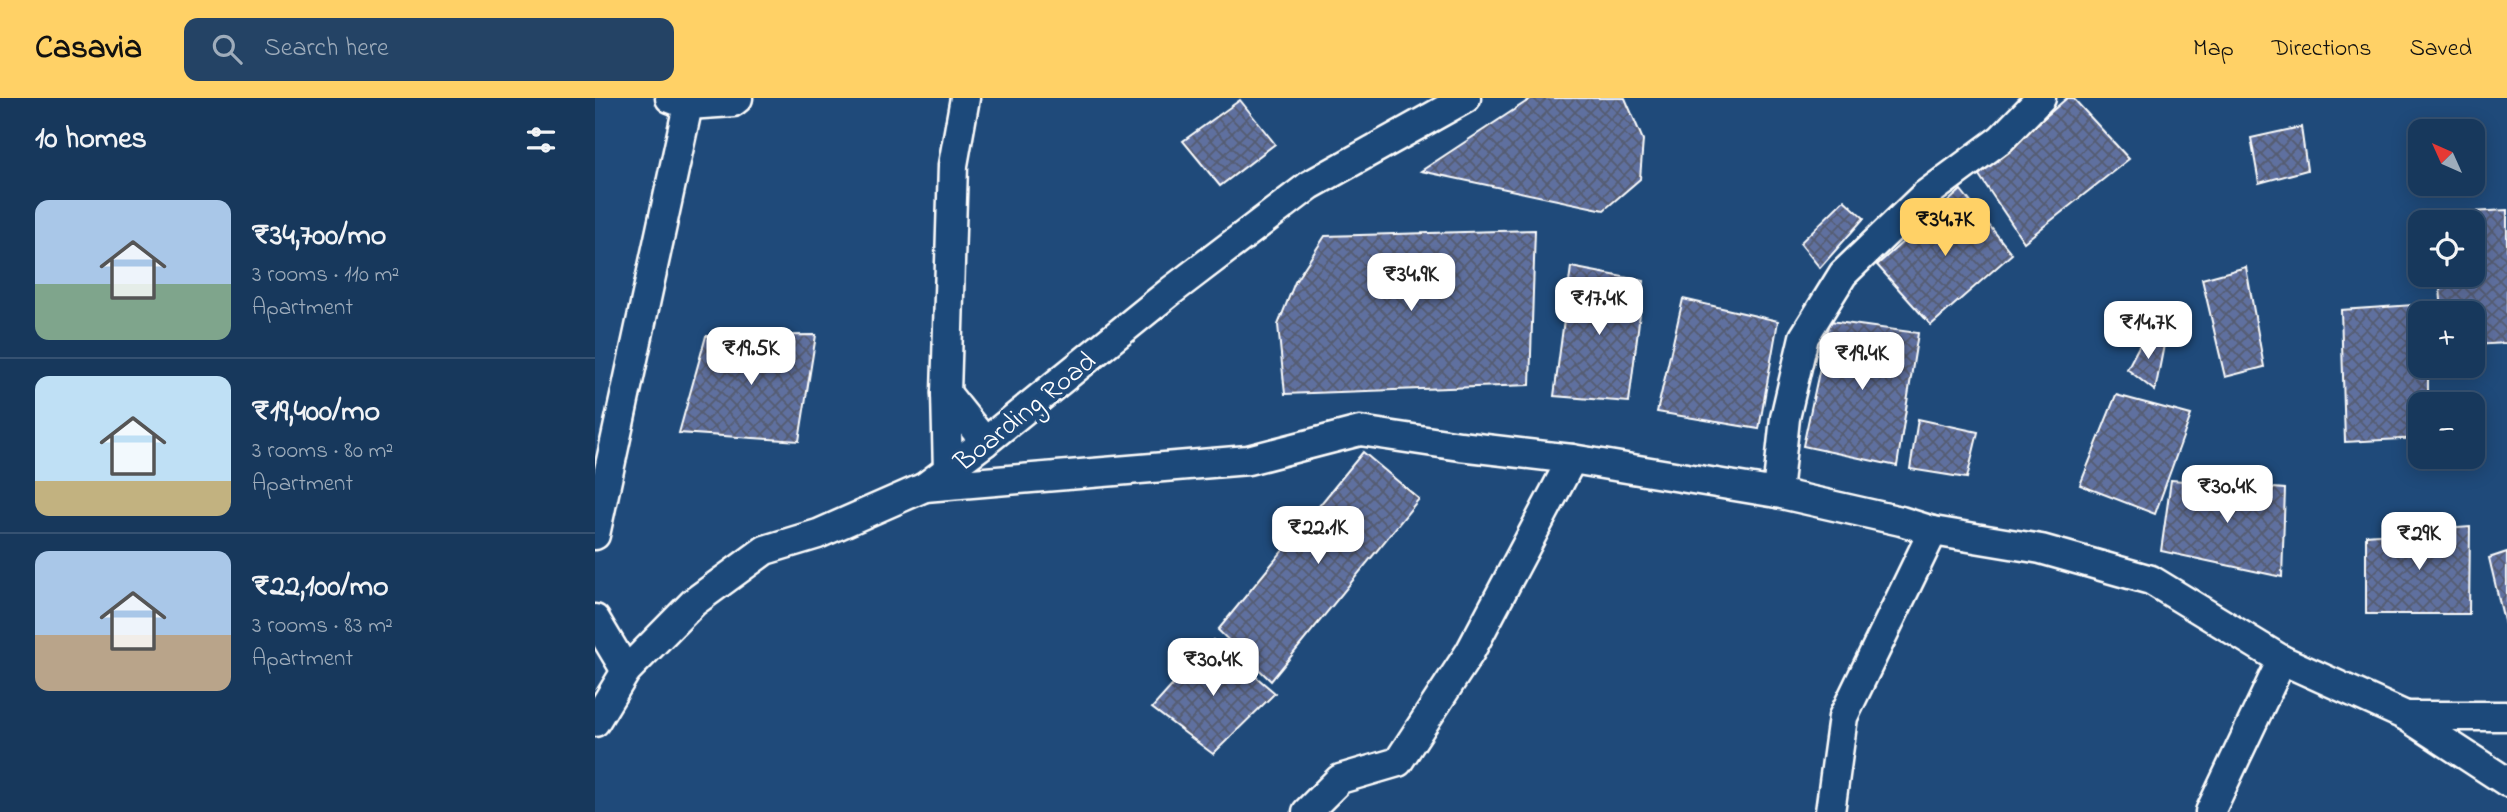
<!DOCTYPE html>
<meta charset="utf-8">
<style>
:root{--surface:#17385c;--page:#244365;--text:#f1f3f6;--muted:#9eacbb;--line:#365272;--accent:#ffd166}
body{margin:0;font-family:"Indie Flower",sans-serif;background:var(--page);color:var(--text);height:100vh;display:flex;flex-direction:column;font-size:26px;white-space:nowrap}
*{box-sizing:border-box;margin:0}
p{font-size:23px;color:var(--muted)}
.icon{flex:none;width:38px;height:38px;fill:none;stroke:currentColor;stroke-width:2;stroke-linecap:round;stroke-linejoin:round}
.map{position:relative;flex:1;overflow:hidden}
.drawer{display:flex;flex-direction:column;background:var(--surface);width:595px}
.drawer>*{flex:none}
.needle{width:46px;rotate:315deg}
.controls{position:absolute;left:1813px;top:21px;display:grid;gap:14px}
.controls a{display:grid;place-items:center;width:77px;height:77px;border-radius:14px;background:var(--surface);box-shadow:0 4px 18px #0003,0 0 0 2px var(--line);font-size:35px}
.price{position:absolute;translate:-50% -60px;padding:0 16px;border-radius:14px;background:#fff;color:#222;font-size:23px;line-height:46px;filter:drop-shadow(0 2px 4px #0008)}
.price::after{content:'';position:absolute;left:50%;top:42px;width:21px;height:16px;margin-left:-10px;background:inherit;clip-path:polygon(0 0,100% 0,50% 100%)}
.price.selected{background:var(--accent);color:#111}
ul{padding:0;list-style:none}
li{display:flex;align-items:center;gap:21px;height:175px;padding:0 35px}
li+li{border-top:2px solid var(--line)}
li span{display:grid;place-items:center;flex:none;width:196px;height:140px;border-radius:14px;color:#555}
li>.icon{margin-inline-start:auto}
span .icon{width:84px;height:84px;fill:#fffc;stroke-width:1}
li b{font-size:30px}
h2{display:flex;justify-content:space-between;align-items:center;height:84px;padding:0 35px;font-size:30px}
header{display:flex;align-items:center;gap:42px;box-sizing:border-box;height:98px;padding:0 35px;background:var(--accent);color:#111}
header strong{font-size:33px}
nav{display:flex;gap:38px;margin-inline-start:auto;font-size:24px}
.search{width:490px;height:63px;background:var(--page);display:flex;align-items:center;gap:18px;box-sizing:border-box;padding:0 24px;border-radius:14px;color:var(--muted);font-size:26px}
main{display:flex;flex:1;min-height:0}
.map>svg:first-child{display:block}
</style>
<header>
<strong>Casavia</strong>
<div class="search"><svg class="icon" aria-label="search" viewBox="0 0 24 24"><circle cx="10" cy="10" r="6"/><path d="M15 15l6 6"/></svg>Search here</div>
<nav><a>Map</a><a>Directions</a><a>Saved</a></nav>
</header>
<main>
<section class="drawer">
<h2>10 homes<svg class="icon" aria-label="filters" viewBox="0 0 24 24"><path d="M4 7h16M4 17h16"/><circle cx="9" cy="7" r="2"/><circle cx="15" cy="17" r="2"/></svg></h2>
<ul>
<li><span style="background:linear-gradient(#a9c7e8 60%,#7fa58c 0)"><svg class="icon" aria-label="home" viewBox="0 0 24 24"><path d="M3 11l9-7 9 7M6 9v11h12V9"/></svg></span><div><b>₹34,700/mo</b><p>3 rooms · 110 m²</p><p>Apartment</p></div></li>
<li><span style="background:linear-gradient(#bfe0f5 75%,#c2b280 0)"><svg class="icon" aria-label="home" viewBox="0 0 24 24"><path d="M3 11l9-7 9 7M6 9v11h12V9"/></svg></span><div><b>₹19,400/mo</b><p>3 rooms · 80 m²</p><p>Apartment</p></div></li>
<li><span style="background:linear-gradient(#a9c7e8 60%,#b9a48a 0)"><svg class="icon" aria-label="home" viewBox="0 0 24 24"><path d="M3 11l9-7 9 7M6 9v11h12V9"/></svg></span><div><b>₹22,100/mo</b><p>3 rooms · 83 m²</p><p>Apartment</p></div></li>
</ul>
</section>
<div class="map">
<svg width="1912" height="714" viewBox="0 0 1912 714">
<defs>
<pattern id="building-cross-hatch" width="8" height="8" patternUnits="userSpaceOnUse" patternTransform="scale(1.75)"><rect width="8" height="8" fill="#5f709f"/><path d="M0 0l8 8M0 8l8-8" fill="none" stroke="#555c71"/></pattern>
</defs>
<rect width="100%" height="100%" fill="#1f4a7a"/>
<filter id="ink" filterUnits="userSpaceOnUse"><feTurbulence type="fractalNoise" baseFrequency=".0143" numOctaves="2"/><feDisplacementMap in="SourceGraphic" scale="14" xChannelSelector="R" yChannelSelector="G"/><feConvolveMatrix kernelMatrix="1 2 1 2 8 2 1 2 1" color-interpolation-filters="sRGB"/></filter>
<g filter="url(#ink)">
<!-- building -->
<g fill="url(#building-cross-hatch)" stroke="#fff" stroke-width="2">
<path d="M937 0H1030L1048 42 1045 81 1009 112 826 73Z"/>
<path d="M1472 0H1478L1534 61 1429 144 1384 77Z"/>
<path d="M645 2 680 46 625 88 588 43Z"/>
<path d="M1706 29 1712 72 1664 85 1656 40Z"/>
<path d="M1366 92 1417 156 1336 227 1282 167Z"/>
<path d="M1249 102 1269 120 1225 170 1205 145Z"/>
<path d="M1912 112V245L1878 247V215H1847L1844 177H1878V124H1841L1840 116Z"/>
<path d="M940 132 935 287 690 296 683 227 700 184 730 138Z"/>
<path d="M976 169 1049 183 1034 304 959 298Z"/>
<path d="M1651 169 1669 269 1630 279 1607 181Z"/>
<path d="M1088 201 1183 223 1164 331 1062 314Z"/>
<path d="M1833 206V215H1825V268H1833V306H1825V340L1750 344 1746 212Z"/>
<path d="M1235 223 1323 235 1302 368 1208 348Z"/>
<path d="M1552 233 1569 247 1560 293 1532 271Z"/>
<path d="M221 237 204 343 84 335 111 238Z"/>
<path d="M1521 297 1596 317 1560 416 1485 387Z"/>
<path d="M1323 321 1383 334 1372 380 1315 371Z"/>
<path d="M768 354 824 401 676 583 623 532Z"/>
<path d="M1576 382 1690 391 1687 479 1566 453Z"/>
<path d="M1875 429 1874 516H1771V437Z"/>
<path d="M1912 454V527H1910L1894 460Z"/>
<path d="M618 542 680 595 618 656 557 610Z"/>
</g>
<g fill="none" stroke-linecap="round" stroke-linejoin="round">
<!-- minor casing -->
<g stroke="#fff" stroke-width="33">
<g id="minor">
<path d="M75 0 93 7 138 4 143 0"/>
<path d="M351 295 390 344"/>
<path d="M353 374 351 295 358 67 370 0"/>
<path d="M330 389 653 362 765 333 865 348 977 361 1182 395 1306 423 1338 433 1446 451 1556 482 1687 562 1811 618 1912 684"/>
<path d="M1182 395 1190 320 1209 239 1248 176 1330 97 1406 41 1446 0"/>
<path d="M0 437 93 7"/>
<path d="M0 521 31 573"/>
<path d="M1811 618H1912"/>
<path d="M0 624 31 573 99 504 170 452 223 436 330 389 390 344 576 193 715 87 871 0"/>
<path d="M712 714 745 681 803 664 875 554 977 361"/>
<path d="M1235 714 1248 619 1338 433"/>
<path d="M1615 714 1687 562"/>
</g>
</g>
<!-- minor -->
<use href="#minor" stroke="#1f4a7a" stroke-width="28"/>
</g>
</g>
<g text-anchor="middle" stroke-width="7" stroke-linejoin="round" paint-order="stroke">
<!-- street labels -->
<g font-size="28" fill="#fff" stroke="#1f4a7a">
<text transform="translate(429 312) rotate(-39)" y="10">Boarding Road</text>
</g>
</g>
</svg>
<div class="controls">
<a><svg class="needle" viewBox="-14 -14 28 28"><path d="M0-13l5 13h-10z" fill="#e53935"/><path d="M0 13l5-13h-10z" fill="#9eacbb"/></svg></a>
<a><svg class="icon" aria-label="locate" viewBox="0 0 24 24"><circle cx="12" cy="12" r="6"/><path d="M12 2v4M12 18v4M2 12h4M18 12h4"/></svg></a>
<a>+</a>
<a>−</a>
</div>
<b class="price selected" style="left:1350px;top:160px">₹34.7K</b>
<b class="price" style="left:816px;top:215px">₹34.9K</b>
<b class="price" style="left:1004px;top:239px">₹17.4K</b>
<b class="price" style="left:1553px;top:263px">₹14.7K</b>
<b class="price" style="left:156px;top:289px">₹19.5K</b>
<b class="price" style="left:1267px;top:294px">₹19.4K</b>
<b class="price" style="left:1632px;top:427px">₹30.4K</b>
<b class="price" style="left:723px;top:468px">₹22.1K</b>
<b class="price" style="left:1824px;top:474px">₹29K</b>
<b class="price" style="left:618px;top:600px">₹30.4K</b>
</div>
</main>
